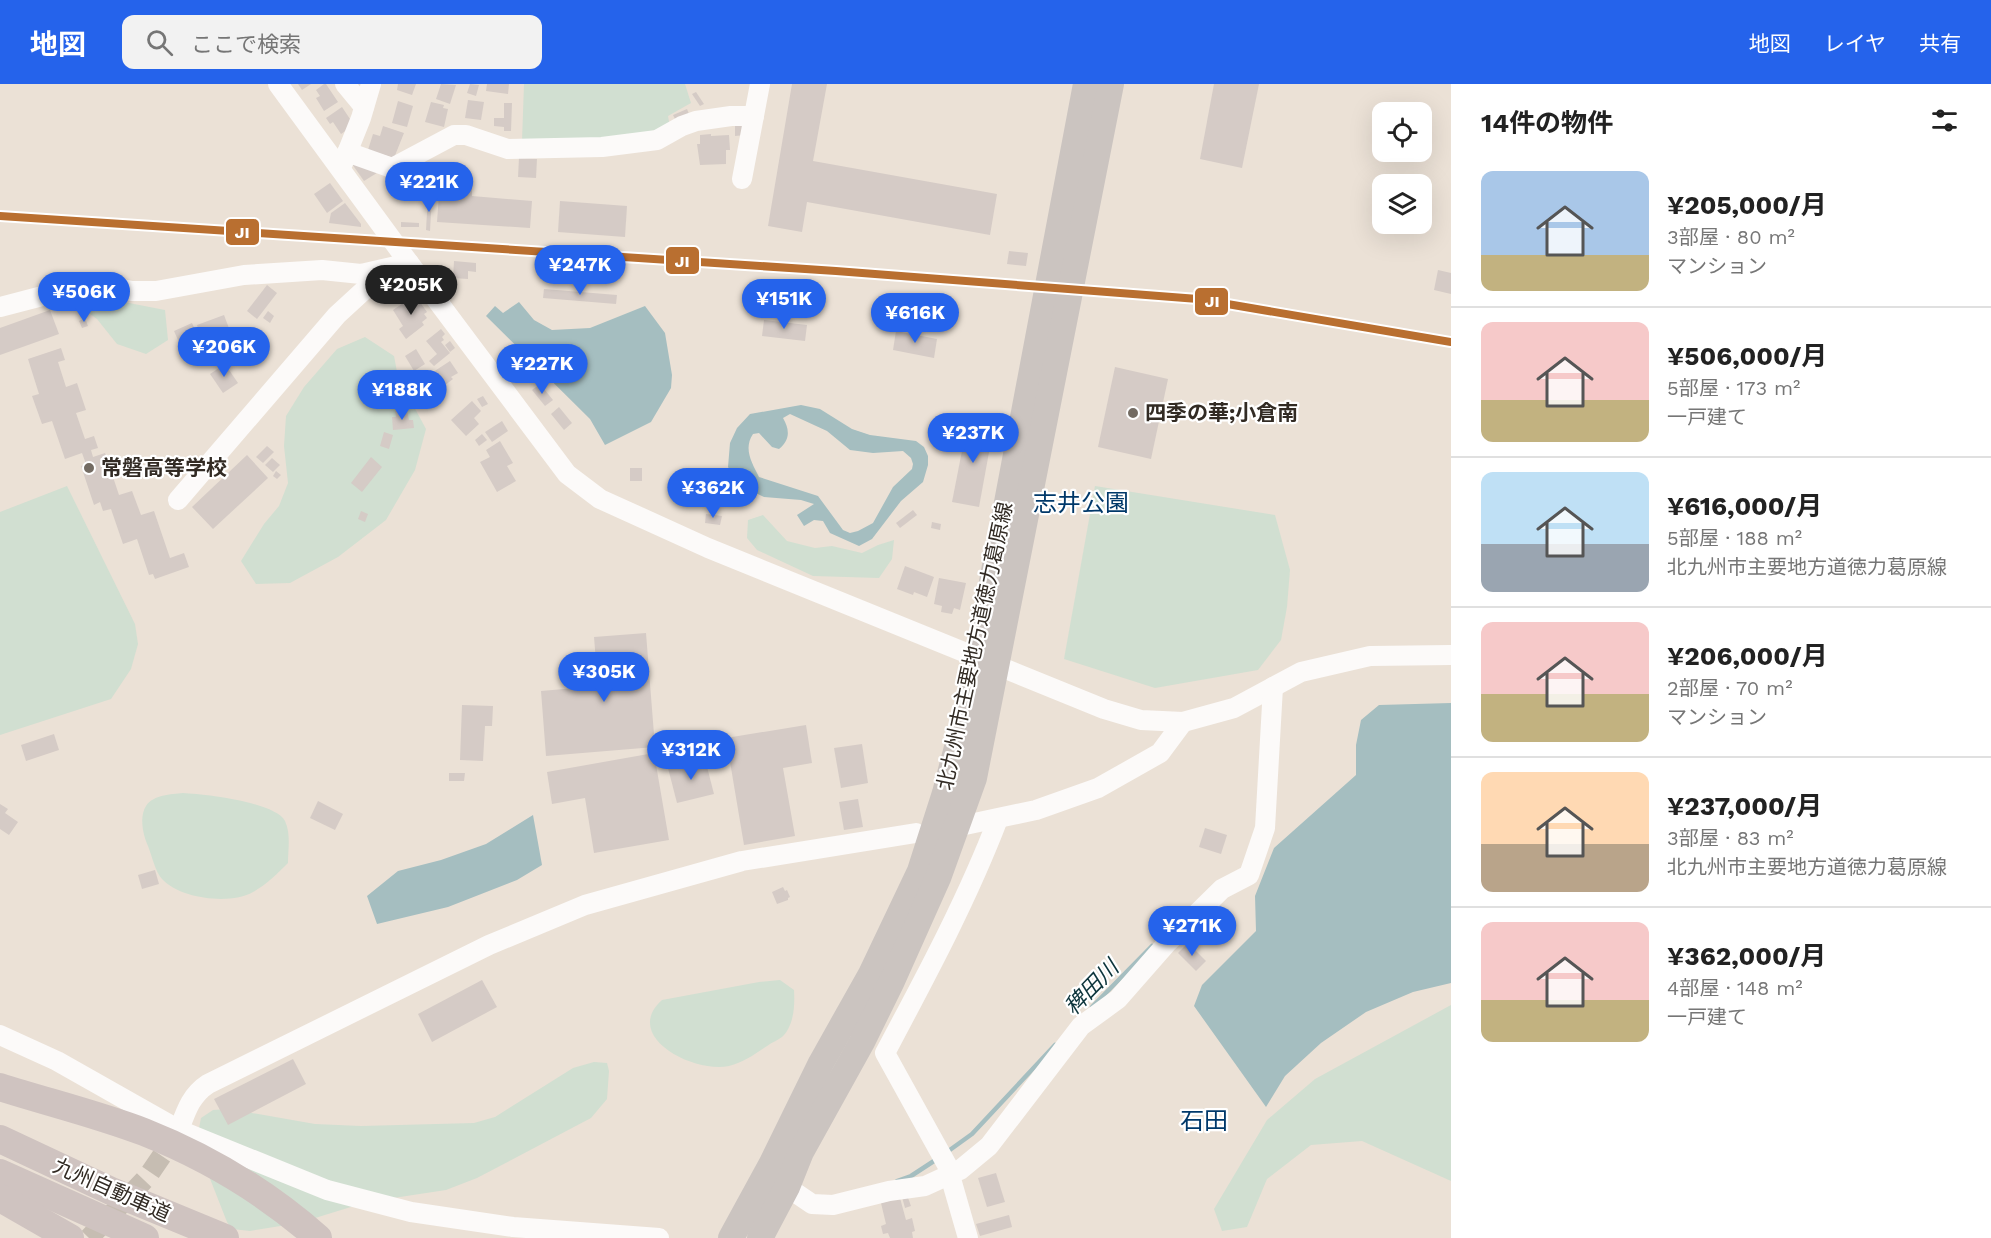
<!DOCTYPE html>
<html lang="ja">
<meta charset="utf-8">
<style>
:root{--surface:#fff;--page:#f2f2f2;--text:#222;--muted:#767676;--line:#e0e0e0;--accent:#2563eb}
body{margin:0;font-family:"Work Sans","Noto Sans JP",sans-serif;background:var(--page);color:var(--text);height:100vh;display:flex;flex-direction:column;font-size:22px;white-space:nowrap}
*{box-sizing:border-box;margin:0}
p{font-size:20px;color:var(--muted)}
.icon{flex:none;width:33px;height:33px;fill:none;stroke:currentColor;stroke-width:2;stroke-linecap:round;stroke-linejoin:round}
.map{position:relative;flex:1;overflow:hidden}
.side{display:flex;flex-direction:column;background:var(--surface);width:540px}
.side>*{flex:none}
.buttons{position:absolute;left:1372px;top:18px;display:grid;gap:12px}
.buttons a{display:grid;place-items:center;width:60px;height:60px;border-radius:12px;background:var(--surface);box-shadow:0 6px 24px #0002;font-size:30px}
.price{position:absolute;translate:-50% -51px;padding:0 14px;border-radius:21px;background:var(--accent);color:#fff;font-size:20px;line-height:39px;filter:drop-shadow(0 2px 3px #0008)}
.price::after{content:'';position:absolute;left:50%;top:36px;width:18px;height:14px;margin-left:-9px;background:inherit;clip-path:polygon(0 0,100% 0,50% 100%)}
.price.selected{background:#222;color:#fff}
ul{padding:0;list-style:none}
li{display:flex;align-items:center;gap:18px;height:150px;padding:0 30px}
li+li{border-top:2px solid var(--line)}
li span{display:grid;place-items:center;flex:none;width:168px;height:120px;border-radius:12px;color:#555}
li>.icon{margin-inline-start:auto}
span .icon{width:72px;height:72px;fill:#fffc;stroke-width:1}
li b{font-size:26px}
h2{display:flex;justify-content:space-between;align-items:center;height:72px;padding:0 30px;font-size:26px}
header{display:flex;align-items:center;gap:36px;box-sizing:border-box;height:84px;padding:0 30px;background:var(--accent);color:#fff}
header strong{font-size:28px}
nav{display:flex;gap:33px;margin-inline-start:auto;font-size:21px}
.search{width:420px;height:54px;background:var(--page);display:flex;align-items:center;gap:15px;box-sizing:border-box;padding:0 21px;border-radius:12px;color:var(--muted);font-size:22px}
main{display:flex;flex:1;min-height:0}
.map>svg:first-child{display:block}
</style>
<header>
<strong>地図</strong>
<div class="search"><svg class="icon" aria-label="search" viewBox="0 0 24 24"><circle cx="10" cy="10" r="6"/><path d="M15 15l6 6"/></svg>ここで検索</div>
<nav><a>地図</a><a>レイヤ</a><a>共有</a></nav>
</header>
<main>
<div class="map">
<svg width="1451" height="1154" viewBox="0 0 1451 1154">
<rect width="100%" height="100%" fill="#ebe1d6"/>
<!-- green -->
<g fill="#d1dfd1">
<path d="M524 0H685L691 19 668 32 670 43 615 55 522 57Z"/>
<path d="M93 212 165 226 168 256 146 270 117 260 97 235 86 227H70L76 215Z"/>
<path d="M365 253 394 272 398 293 426 345 415 386 386 436 338 473 290 499 256 500 241 477 264 440 279 422 288 399 284 362 286 332 304 303 337 265Z"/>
<path d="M67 402 135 540 138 560 131 585 111 615 0 651V428Z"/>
<path d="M1095 402 1275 431 1290 486 1287 523 1281 556 1258 586 1155 604 1064 575Z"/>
<path d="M763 431 787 457 815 464 832 462 862 469 878 461 894 456 892 475 879 494 813 492 757 466 747 454 748 436Z"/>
<path d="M183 709C204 710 275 718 285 737 291 750 288 765 288 779 278 789 266 801 253 808 231 821 180 815 162 795 155 787 152 772 148 762 143 751 139 733 146 722 153 711 171 710 183 709Z"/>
<path d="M780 896 794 906C795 921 794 942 782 953 778 956 773 958 770 960 756 969 745 978 729 982 695 990 621 953 662 916L759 898Z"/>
<path d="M1451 921V1097L1362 1057 1311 1061 1267 1095 1247 1143 1222 1147 1214 1125 1267 1036 1315 995Z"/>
<path d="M594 978 607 979 609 987 607 1015 591 1034 477 1094 446 1106 367 1118 299 1139 250 1147 232 1145 227 1138 205 1082 197 1055 201 1034 213 1026 229 1025 315 1040 361 1042 474 1039 495 1033 573 984Z"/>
</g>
<!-- water -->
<g fill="#a5bec0" fill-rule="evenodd">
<path d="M519 218 534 236 552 246 590 244 645 222 665 249 672 291 671 304 651 338 605 361 590 335 486 232 495 222 503 229Z"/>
<path d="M801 321 820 325 852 345 870 351 916 357 924 363 928 372V381L923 398 901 417 872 455 859 462 830 449 823 437 814 436 804 442 797 431 814 420 801 416 764 413 739 401 728 383 730 359 737 344 750 330ZM790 330 827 347 850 366 873 369 903 367 911 374 913 380 912 385 893 403 873 439 858 447 850 449 843 446 818 412 759 393C752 379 743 365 753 350L759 349 772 363 779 365C790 356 790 346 783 334Z"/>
<path d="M1451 619V899L1413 908 1366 928 1321 959 1285 992 1266 1023 1194 922 1202 901 1256 847 1255 812 1274 764 1356 691V661L1361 636 1379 621Z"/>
<path d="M533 731 542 781 517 796 448 823 377 840 367 812 398 787 441 776 486 760Z"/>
</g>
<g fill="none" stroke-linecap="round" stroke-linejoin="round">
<!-- stream -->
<g stroke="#a5bec0" stroke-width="4.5">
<path d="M1092 923 1152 862"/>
<path d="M947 1068 972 1050 1055 961"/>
<path d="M897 1097 911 1092 937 1075"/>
</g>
</g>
<!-- building -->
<g fill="#d5cbc6">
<path d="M298 0H311L302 6Z"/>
<path d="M324 0H326L338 18 324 27 316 14 320 12 316 6Z"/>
<path d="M398 0H416L412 11 397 6Z"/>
<path d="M441 0 456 1 450 20 436 15Z"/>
<path d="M470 0 479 1 476 12 467 9Z"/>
<path d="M487 0H509L508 10 486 7Z"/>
<path d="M792 0H827L813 77 997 110 990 151 807 118 802 148 768 142Z"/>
<path d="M1214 0H1259L1242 84 1200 75Z"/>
<path d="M696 8 704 20 700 22 692 10Z"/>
<path d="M468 16 484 18 481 36 465 34Z"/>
<path d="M398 17 413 22 407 43 392 39Z"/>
<path d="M431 18 444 21 443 24 448 25 444 43 425 38Z"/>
<path d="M504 19H512L511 47H504V43L494 42V34H504Z"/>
<path d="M342 23 354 41 341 50 333 38 330 40 326 34Z"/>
<path d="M687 25 689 30 675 35 673 31Z"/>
<path d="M747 39 745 51 735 52V40Z"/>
<path d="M383 42 404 49 394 74 368 66 373 50 380 52Z"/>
<path d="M711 50V52L729 51 730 66H726V80L700 81 697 60H700V51Z"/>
<path d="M519 74 537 75 536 94 518 93Z"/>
<path d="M352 80 380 87 364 97Z"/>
<path d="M330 99 343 117 327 129 314 110Z"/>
<path d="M465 101 472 102V112L532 117 530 144 437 138 439 110 464 112Z"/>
<path d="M428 111H432L430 147 426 146Z"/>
<path d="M560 117 627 122 625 153 558 148Z"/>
<path d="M345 119 361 140V143L329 139 331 129Z"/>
<path d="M401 138 419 139V143H401Z"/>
<path d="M1009 167 1028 169 1026 182 1007 180Z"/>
<path d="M454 177 476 179V188L468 187V195L453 194Z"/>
<path d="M1438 186 1451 189V210L1434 206Z"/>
<path d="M267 201 277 209 257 235 247 227Z"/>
<path d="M544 205 617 211 616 220 543 214Z"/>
<path d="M406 207 409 212 401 218 399 215Z"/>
<path d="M415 211 427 228 424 230 427 234 422 238 424 241 406 255 399 245 403 242 393 226Z"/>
<path d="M50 226 59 250 0 271V244Z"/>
<path d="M268 227 274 232 270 239 263 234Z"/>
<path d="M224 231 230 247 214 252 216 257 204 261 197 241Z"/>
<path d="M85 234 88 242 82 244 79 237Z"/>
<path d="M764 236 807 241 805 257 762 252Z"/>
<path d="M192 239 197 250 191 253 194 257 181 263 174 247Z"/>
<path d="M441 245 445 250 442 253 444 256 441 258 450 269 434 282 429 277 437 270 426 257Z"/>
<path d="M896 247 937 255 934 274 893 266Z"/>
<path d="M237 249 248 259 240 267 230 257Z"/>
<path d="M450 257 455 264 450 268 445 261Z"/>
<path d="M61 264 65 276 58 278 66 303 77 299 86 326 76 329 85 355 94 352 98 364 91 366 93 373 105 369 119 411 132 407 141 431 154 427 170 474 184 469 189 483 155 495 153 490 149 491 137 455 123 460 111 425 103 427 100 418 94 421 81 382 86 380 82 369 65 375 52 337 42 340 32 312 39 310 28 275Z"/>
<path d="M416 265 425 280 414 287 405 272Z"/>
<path d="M521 274 533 290 525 296 513 280Z"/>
<path d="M450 277 458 289 451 293 453 295 440 305 438 302 432 306 424 294Z"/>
<path d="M225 280 238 299 223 309 210 290Z"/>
<path d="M1115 283 1168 295 1151 375 1098 363Z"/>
<path d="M540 300 553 316 545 322 532 306Z"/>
<path d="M483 312 488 320 482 323 477 315Z"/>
<path d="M409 313 410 320 402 321 401 315Z"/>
<path d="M472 317 481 327 474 334 479 340 466 352 451 336Z"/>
<path d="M559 323 572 339 564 346 551 330Z"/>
<path d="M407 326 409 336H413L414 344 393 346 392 333H396L395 327Z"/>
<path d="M968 336 994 341 979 423 952 418Z"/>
<path d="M502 337 508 347 492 358 485 348Z"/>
<path d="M384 348 393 351 389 365 380 362Z"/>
<path d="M482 350 487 356 479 362 475 356Z"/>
<path d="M500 357 513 379 507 382 516 397 497 408 480 378 490 373 486 366Z"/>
<path d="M267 362 274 368 263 379 256 373Z"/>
<path d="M247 371 268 394 213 445 192 423Z"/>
<path d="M371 373 382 383 362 408 351 399Z"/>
<path d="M272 374 280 381 273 388 265 381Z"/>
<rect x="630" y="384" width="12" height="13"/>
<path d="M276 387 281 391 277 395 273 392Z"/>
<path d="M697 389 715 415 706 422 698 411 694 414 683 399Z"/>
<path d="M913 426 917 431 900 444 896 439Z"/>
<path d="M361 427 368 430 365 438 358 435Z"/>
<path d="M706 430 722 432 720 441 705 439Z"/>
<path d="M932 438 941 440 940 446 931 444Z"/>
<path d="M905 482 934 493 927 513 914 508 913 511 897 505Z"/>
<path d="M939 494 966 499 960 526 954 524 952 530 941 528 942 522 934 520Z"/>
<path d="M646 549 655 663 546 672 541 607 598 602 594 553Z"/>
<path d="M462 621 493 622 492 642H485L483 677 460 676Z"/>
<path d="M806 641 812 679 783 684 795 752 744 761 726 654Z"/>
<path d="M54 650 59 666 26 677 21 661Z"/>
<path d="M862 660 868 699 841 704 834 664Z"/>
<path d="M654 669 669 756 594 769 585 714 552 720 547 688Z"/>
<path d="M705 675 714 710 677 719 668 684Z"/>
<path d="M449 689H465L464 697H449Z"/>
<path d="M858 715 863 743 844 746 839 718Z"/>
<path d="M318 717 343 730 335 746 310 734Z"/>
<path d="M0 720 8 725 5 729 18 738 9 751 0 745Z"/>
<path d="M1205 744 1227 751 1221 770 1199 763Z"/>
<path d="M155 786 159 800 142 805 138 791Z"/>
<path d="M783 803 785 807 787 806 790 813 788 814V816L777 820 772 808Z"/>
<path d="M1188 859 1206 877 1196 887 1178 869Z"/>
<path d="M482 896 497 923 432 958 418 930Z"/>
<path d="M293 975 306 1000 228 1041 214 1015Z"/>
<path d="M996 1089 1005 1118 987 1123 978 1094Z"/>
<path d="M907 1111 911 1122 905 1124 902 1113Z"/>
<path d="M900 1114 906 1136 912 1134 915 1147 912 1148 913 1154H890L888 1149 883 1150 881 1142 886 1140 881 1119Z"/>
<path d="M1009 1131 1012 1143 980 1152 976 1140Z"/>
</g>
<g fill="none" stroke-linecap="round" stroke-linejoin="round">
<!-- minor-tunnel -->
<path stroke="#c6bdb2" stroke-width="20" stroke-dasharray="20 10" stroke-linecap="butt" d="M89 1154 148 1092 176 1051"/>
<!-- minor -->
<g stroke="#fcfaf9" stroke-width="20">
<path d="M278 0 409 179 567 390 600 415 708 464 1104 625 1141 636 1183 638 1234 624 1301 588 1370 572 1451 571"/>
<path d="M345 0 364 23"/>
<path d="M347 68 392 84 454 51H466L508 65 602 63 657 56 682 42 696 37 731 32H754"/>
<path d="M343 79 361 34 371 0"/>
<path d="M742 95 760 0"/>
<path d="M0 223 92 199 132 207H156L244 191 322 186 361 190 409 179"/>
<path d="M178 416 337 231 386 186"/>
<path d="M965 741 1036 726 1098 704 1160 669 1183 638"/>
<path d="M0 951 57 977 179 1046 327 1106 411 1128 513 1143 659 1154"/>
<path d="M179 1046C186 1027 191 1011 208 1000L489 861 585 821 742 777 916 749"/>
<path d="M787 1103 812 1120 833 1121 889 1107 925 1102 960 1086 989 1062 1081 942 1118 915 1168 858 1222 805 1249 791 1265 744 1273 603"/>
<path d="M968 1154 947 1081 885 969C926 892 967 816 998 735"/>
</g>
<!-- major -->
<g stroke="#cbc4c0" stroke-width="26">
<path d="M731 1154 772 1079 821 979 871 890 920 787 945 709 961 648 978 572 1086 0"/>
<path d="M760 1154 787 1103 801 1068 862 958 892 897 938 794 974 694 1111 0"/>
</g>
<!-- highway -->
<g stroke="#cfc3c0" stroke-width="28">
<path d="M0 1003C47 1018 97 1030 144 1048 207 1073 267 1109 318 1154"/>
<path d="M0 1055 111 1107 225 1154"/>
<path d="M0 1089 145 1154"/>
<path d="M0 1114 70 1154"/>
</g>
<!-- rail-1 casing -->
<g stroke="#fff" stroke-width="12">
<path id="rail-1" d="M0 132 836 187 1198 215 1451 258"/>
</g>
<!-- rail-1 -->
<use href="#rail-1" stroke="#b96f30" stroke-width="8"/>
</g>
<!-- markers -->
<g fill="#736b62" stroke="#fff" stroke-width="2">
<circle cx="1133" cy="329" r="6"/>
<circle cx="89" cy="384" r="6"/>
</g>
<g text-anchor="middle" stroke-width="4.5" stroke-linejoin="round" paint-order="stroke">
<!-- poi labels -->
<g font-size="21" font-weight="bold" fill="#322b24" stroke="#fff" text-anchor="start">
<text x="1145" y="336">四季の華;小倉南</text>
<text x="101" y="391">常磐高等学校</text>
</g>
<!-- street labels -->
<g font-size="21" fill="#322b24" stroke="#fff">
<text transform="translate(975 562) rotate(-78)" y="7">北九州市主要地方道徳力葛原線</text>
<text transform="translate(112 1106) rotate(24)" y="7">九州自動車道</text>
</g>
<!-- water labels -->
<g font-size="22" font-style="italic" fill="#0c343b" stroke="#fff">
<text transform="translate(1091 903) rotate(-46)" y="8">稗田川</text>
</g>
<!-- quarter labels -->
<g font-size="24" fill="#003869" stroke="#fff">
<text x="1081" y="427">志井公園</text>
<text x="1204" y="1045">石田</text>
</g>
</g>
<g stroke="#fff" stroke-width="2">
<rect x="225" y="134" width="35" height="28" rx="6" fill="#b96f30"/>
<rect x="665" y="162" width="35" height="29" rx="6" fill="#b96f30"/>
<rect x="1194" y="203" width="35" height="29" rx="6" fill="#b96f30"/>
</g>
<g font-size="16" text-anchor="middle" font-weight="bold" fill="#fff">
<text x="242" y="154">JI</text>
<text x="682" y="183">JI</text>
<text x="1212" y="223">JI</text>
</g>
</svg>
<div class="buttons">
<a><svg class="icon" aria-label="locate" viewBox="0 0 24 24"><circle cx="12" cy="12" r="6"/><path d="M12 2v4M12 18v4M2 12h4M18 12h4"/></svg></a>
<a><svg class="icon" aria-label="layers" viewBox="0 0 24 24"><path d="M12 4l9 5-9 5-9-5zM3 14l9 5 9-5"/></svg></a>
</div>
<b class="price" style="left:429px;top:129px">¥221K</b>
<b class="price" style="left:580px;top:212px">¥247K</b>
<b class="price selected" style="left:411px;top:232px">¥205K</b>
<b class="price" style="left:84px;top:239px">¥506K</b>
<b class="price" style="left:784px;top:246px">¥151K</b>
<b class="price" style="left:915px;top:260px">¥616K</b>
<b class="price" style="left:224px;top:294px">¥206K</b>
<b class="price" style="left:542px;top:311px">¥227K</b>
<b class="price" style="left:402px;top:337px">¥188K</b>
<b class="price" style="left:973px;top:380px">¥237K</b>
<b class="price" style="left:713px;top:435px">¥362K</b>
<b class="price" style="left:604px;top:619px">¥305K</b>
<b class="price" style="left:691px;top:697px">¥312K</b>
<b class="price" style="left:1192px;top:873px">¥271K</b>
</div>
<section class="side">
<h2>14件の物件<svg class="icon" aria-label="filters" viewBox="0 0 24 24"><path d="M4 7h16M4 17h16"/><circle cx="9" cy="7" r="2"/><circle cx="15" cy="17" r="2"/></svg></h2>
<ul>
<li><span style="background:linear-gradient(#a9c7e8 70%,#c2b280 0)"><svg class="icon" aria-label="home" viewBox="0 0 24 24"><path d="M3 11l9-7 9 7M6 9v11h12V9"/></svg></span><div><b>¥205,000/月</b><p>3部屋 · 80 m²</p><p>マンション</p></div></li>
<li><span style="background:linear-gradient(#f6c9c9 65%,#c2b280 0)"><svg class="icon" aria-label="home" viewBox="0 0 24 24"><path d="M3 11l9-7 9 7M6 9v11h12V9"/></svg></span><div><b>¥506,000/月</b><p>5部屋 · 173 m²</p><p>一戸建て</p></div></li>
<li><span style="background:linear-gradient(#bfe0f5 60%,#9aa5b1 0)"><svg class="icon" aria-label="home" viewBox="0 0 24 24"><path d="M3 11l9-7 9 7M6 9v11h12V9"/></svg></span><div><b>¥616,000/月</b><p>5部屋 · 188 m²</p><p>北九州市主要地方道徳力葛原線</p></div></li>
<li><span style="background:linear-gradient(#f6c9c9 60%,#c2b280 0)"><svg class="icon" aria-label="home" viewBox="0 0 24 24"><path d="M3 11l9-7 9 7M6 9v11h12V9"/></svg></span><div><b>¥206,000/月</b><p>2部屋 · 70 m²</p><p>マンション</p></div></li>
<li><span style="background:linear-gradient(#ffd9b3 60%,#b9a48a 0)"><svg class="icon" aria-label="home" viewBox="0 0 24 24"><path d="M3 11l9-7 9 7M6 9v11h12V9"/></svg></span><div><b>¥237,000/月</b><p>3部屋 · 83 m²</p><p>北九州市主要地方道徳力葛原線</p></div></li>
<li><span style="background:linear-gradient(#f6c9c9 65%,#c2b280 0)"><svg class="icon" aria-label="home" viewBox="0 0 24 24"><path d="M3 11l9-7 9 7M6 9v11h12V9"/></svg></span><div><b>¥362,000/月</b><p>4部屋 · 148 m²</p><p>一戸建て</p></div></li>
</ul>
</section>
</main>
